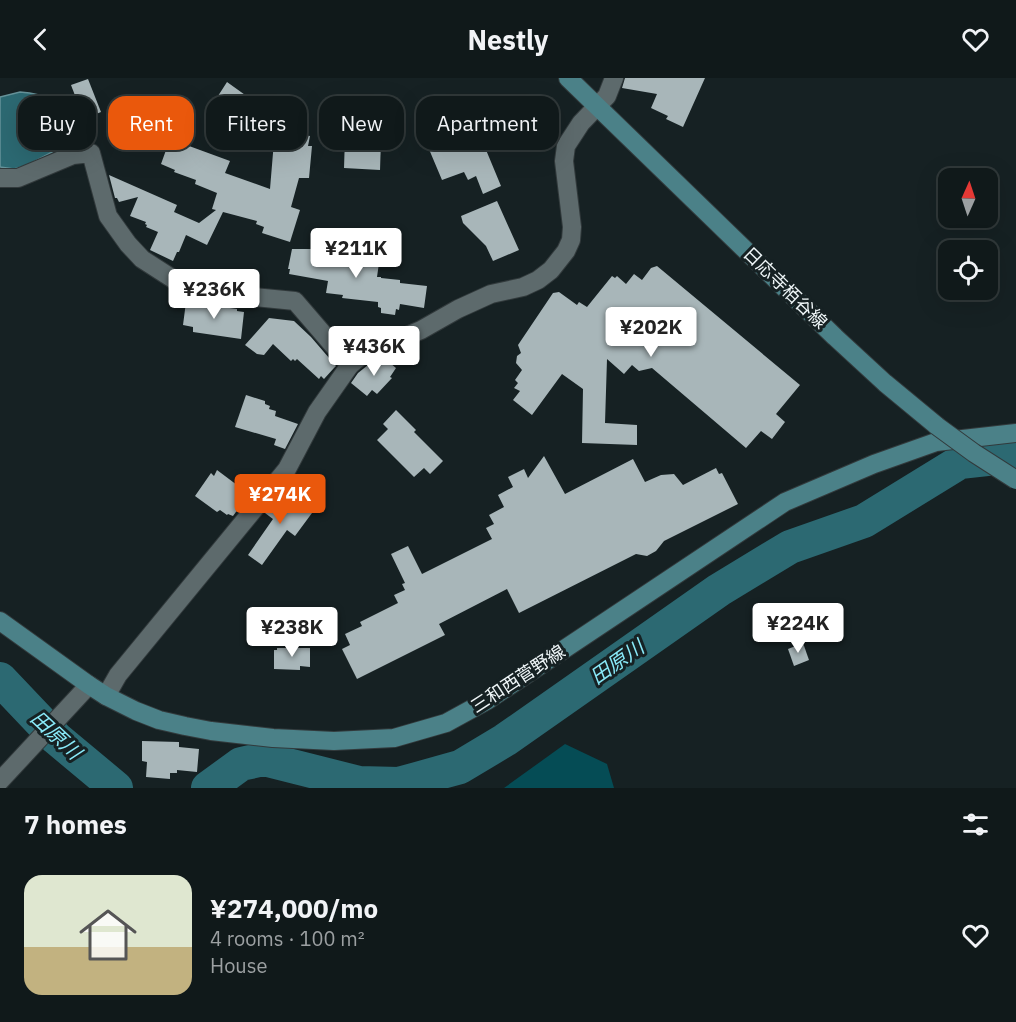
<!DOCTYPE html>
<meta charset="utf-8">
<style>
:root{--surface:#10191a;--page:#192223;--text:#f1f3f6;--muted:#9ca0a2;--line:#303839;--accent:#ea580c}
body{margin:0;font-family:"IBM Plex Sans","Noto Sans JP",sans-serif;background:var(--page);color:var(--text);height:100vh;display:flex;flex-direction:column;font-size:22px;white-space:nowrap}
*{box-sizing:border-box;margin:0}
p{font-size:20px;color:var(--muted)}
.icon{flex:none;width:33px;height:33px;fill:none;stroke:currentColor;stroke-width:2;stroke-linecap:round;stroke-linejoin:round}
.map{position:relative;height:710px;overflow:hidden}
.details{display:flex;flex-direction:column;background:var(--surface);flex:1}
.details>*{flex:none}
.hud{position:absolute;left:18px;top:18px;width:600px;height:54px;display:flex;gap:12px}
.needle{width:39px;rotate:3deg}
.buttons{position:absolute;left:938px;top:90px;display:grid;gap:12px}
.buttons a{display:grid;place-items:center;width:60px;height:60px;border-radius:12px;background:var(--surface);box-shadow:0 6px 24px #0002,0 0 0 2px var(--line);font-size:30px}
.price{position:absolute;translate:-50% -51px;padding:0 14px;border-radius:6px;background:#fff;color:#222;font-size:20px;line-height:39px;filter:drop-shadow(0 2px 3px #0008)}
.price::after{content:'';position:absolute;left:50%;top:36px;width:18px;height:14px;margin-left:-9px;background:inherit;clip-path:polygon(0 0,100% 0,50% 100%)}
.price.selected{background:var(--accent);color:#fff}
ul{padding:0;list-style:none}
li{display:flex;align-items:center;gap:18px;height:150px;padding:0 24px}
li span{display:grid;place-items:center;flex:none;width:168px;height:120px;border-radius:18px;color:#555}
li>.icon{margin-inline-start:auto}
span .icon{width:72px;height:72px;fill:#fffc;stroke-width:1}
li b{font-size:26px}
h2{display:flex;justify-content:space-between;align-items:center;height:72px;padding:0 24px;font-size:26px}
.tag{padding:0 21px;border-radius:18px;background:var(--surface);box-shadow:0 6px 24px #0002,0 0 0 2px var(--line);font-size:21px;line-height:54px}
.tag.selected{background:var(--accent);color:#fff}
header{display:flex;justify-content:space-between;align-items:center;height:78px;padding:0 24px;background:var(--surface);font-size:27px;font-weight:700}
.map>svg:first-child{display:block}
</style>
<header><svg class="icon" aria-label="back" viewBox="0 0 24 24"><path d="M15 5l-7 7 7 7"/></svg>Nestly<svg class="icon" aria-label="heart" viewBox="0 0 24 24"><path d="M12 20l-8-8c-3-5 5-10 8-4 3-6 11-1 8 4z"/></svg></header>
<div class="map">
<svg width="1016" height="710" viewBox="0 0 1016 710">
<rect width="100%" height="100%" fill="#162123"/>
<!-- forest -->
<path fill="#054c55" d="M565 666 607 686 614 710H504Z"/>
<!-- water -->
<path fill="#2c6972" stroke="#66939a" stroke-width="1.5" d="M20 14C44 16 61 21 70 45 72 52 75 56 73 63L26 88 14 91 0 89V19Z"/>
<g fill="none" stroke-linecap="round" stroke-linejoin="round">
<!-- river -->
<g stroke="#2c6972" stroke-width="34">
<path d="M0 601 56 660 116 710"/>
<path d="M208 710 241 686 264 681 359 705 399 706 460 689 505 662 719 512 790 469 864 443 960 384 1016 378"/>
</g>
</g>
<!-- building -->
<g fill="#a8b6b9">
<path d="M625 0H705L683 49 666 41 668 38 651 30 657 16 622 10Z"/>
<path d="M88 1 101 34 84 41 71 7Z"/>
<path d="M227 4 266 32 251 55 233 43 235 40 228 35 229 34 228 33 232 27 218 18Z"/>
<path d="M457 36 468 60 479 55 501 108 483 116 476 98 468 102 464 94 442 102 423 57 438 51 436 45Z"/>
<path d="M275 51 304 53V57L310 58 308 68H312L309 100H299L291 129 300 132 290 164 262 155 264 149 256 146 257 143 223 134 207 167 186 157 179 174H177L173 183 150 172 158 154 146 149 147 147 145 146 146 144 130 138 138 119 119 124 117 120H115L109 97 177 127 174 134 199 145 216 132 212 131 217 115 195 106 196 102 174 94 175 92 161 86 170 61 230 83 225 95 270 111Z"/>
<path d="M345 60 381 62 380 92 344 90Z"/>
<path d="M497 123 519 172 493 183 486 168 463 145 461 138Z"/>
<path d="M292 171H314L328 173V175L369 180V184L379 185 377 199H381V200L400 202V205L427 208 424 230 400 226 399 232 396 231 395 237 381 235V230L378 229V224L342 220 343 217 326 215 328 203 289 196 290 191H288Z"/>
<path d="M657 188 800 307 776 336 785 344 772 361 761 353 746 370 652 290 639 293 632 287 624 296 607 281 605 345 637 347V367L582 365 583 311 562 296 532 337 513 322 520 313 514 310 518 305 515 302 522 292 516 285 517 278 521 275 518 267 553 215 559 214 577 227 579 224 587 229 612 198 615 200 617 198 626 206 634 196 642 202 651 190Z"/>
<path d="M186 224 237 231V233L244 234 241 261 193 254V249L183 247Z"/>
<path d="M269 240 294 243 311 259 336 288 334 290 324 301 321 298 319 301 297 281 295 283 293 281 291 283 273 266 264 277 257 276 245 267Z"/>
<path d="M384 280 396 290 390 299 392 300 377 316 372 312 367 318 351 305 358 295 368 287Z"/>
<path d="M246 317 265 323V326L270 328 269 331 276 333 275 338 298 346 285 371 274 367 276 361 235 349Z"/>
<path d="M396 332 416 352 414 354 443 383 430 396 424 390 414 399 377 362 388 351 383 346Z"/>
<path d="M544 378 565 416 633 381 645 404 661 397 674 396 683 407 716 390 719 396 722 395 738 426 664 463 656 473 647 478 636 476 519 535 507 511 439 546 445 557 357 601 342 571 350 567 345 556 362 548 360 544 398 525 394 517 405 512 402 506 405 505 391 476 408 468 422 496 492 461 486 450 494 446 489 437 504 429 498 417 513 409 508 399 524 391 528 400Z"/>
<path d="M217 392 249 416 233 438 228 436 227 437 220 432 217 434 195 418 211 395 214 398Z"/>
<path d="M284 413 312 435 295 458 287 452 262 487 248 477 273 441 265 435Z"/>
<path d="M803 565 809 582 794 588 788 571Z"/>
<path d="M277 570H310V589L300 588V592L274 591V572H277Z"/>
<path d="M142 663 179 664V669L199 671 197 694 177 692V695H170V701L146 699 147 684 142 683Z"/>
</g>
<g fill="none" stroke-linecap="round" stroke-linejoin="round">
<!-- minor casing -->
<g stroke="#323a3c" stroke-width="20">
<g id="minor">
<path d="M0 100H18L73 77 91 75 108 138 128 166 142 181 187 210 201 214 295 223 350 287 317 334 287 391 118 597 106 618"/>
<path d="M350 287 362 277 421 252 458 231 491 216 523 209 538 202 551 192 566 173 571 162 572 149 564 83 566 68 581 45 607 18 614 0"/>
<path d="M0 703 89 607"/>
</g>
</g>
<!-- secondary casing -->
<g stroke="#323a3c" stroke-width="20">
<g id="secondary">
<path d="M568 0 835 259 885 305 937 348"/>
<path d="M0 543 89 607 106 618 136 633 159 642 185 648 211 653 273 660 334 663 394 660 446 645 488 622 785 424 874 386 936 364 1016 355"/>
</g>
</g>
<!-- minor -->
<use href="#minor" stroke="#5d6a6c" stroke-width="18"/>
<!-- secondary -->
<use href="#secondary" stroke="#4b8188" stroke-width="18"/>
<!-- secondary-bridge casing -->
<g stroke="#323a3c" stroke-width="20" stroke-linecap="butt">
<path id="secondary-bridge" d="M937 348 974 375 1016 402"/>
</g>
<!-- secondary-bridge -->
<use href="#secondary-bridge" stroke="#4b8188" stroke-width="18"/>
</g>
<g text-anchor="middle" stroke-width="6" stroke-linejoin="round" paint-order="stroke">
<!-- street labels -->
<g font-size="18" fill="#eff6f8" stroke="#162123">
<text transform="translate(785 210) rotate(44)" y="6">日応寺栢谷線</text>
<text transform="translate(518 601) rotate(-33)" y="6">三和西菅野線</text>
</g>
<!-- water labels -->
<g font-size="20" font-style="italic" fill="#89eaf9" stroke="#162123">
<text transform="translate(617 584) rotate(-35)" y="7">田原川</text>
<text transform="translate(56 657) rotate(43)" y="7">田原川</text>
</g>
</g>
</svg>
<div class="buttons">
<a><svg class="needle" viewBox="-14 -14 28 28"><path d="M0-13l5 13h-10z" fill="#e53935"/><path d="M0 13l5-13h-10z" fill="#9ca0a2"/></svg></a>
<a><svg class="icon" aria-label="locate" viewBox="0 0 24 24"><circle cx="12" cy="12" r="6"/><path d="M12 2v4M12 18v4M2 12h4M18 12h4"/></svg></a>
</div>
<b class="price" style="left:356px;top:201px">¥211K</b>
<b class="price" style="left:214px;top:242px">¥236K</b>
<b class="price" style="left:651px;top:280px">¥202K</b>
<b class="price" style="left:374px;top:299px">¥436K</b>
<b class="price selected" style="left:280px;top:447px">¥274K</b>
<b class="price" style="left:798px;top:576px">¥224K</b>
<b class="price" style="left:292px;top:580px">¥238K</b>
<div class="hud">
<a class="tag">Buy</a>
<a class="tag selected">Rent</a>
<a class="tag">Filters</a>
<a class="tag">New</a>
<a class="tag">Apartment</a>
</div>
</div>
<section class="details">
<h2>7 homes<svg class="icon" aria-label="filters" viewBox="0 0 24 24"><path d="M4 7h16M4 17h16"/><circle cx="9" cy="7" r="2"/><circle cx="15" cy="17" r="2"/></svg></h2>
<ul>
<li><span style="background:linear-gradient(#dfe7d0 60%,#c2b280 0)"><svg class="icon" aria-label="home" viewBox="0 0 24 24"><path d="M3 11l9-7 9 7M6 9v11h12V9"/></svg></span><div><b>¥274,000/mo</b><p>4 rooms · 100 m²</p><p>House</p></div><svg class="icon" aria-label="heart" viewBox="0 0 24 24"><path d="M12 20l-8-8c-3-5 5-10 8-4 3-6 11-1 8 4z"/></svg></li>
</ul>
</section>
